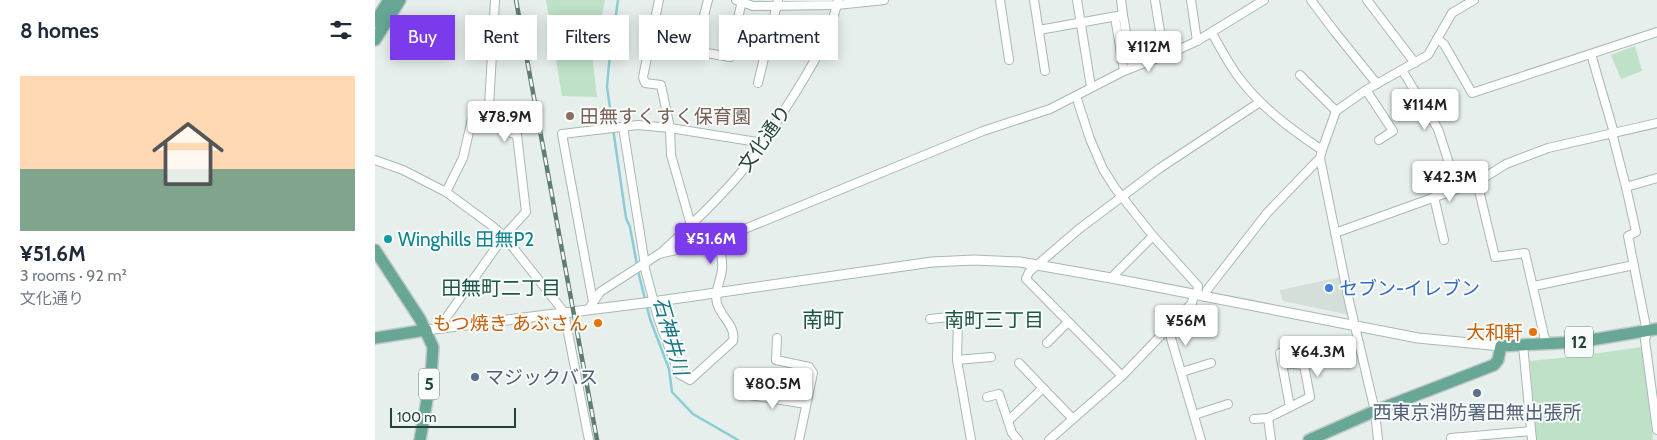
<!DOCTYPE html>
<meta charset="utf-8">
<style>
:root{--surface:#fff;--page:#f2f2f3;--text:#1f2937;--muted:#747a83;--accent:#7c3aed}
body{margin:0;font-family:Cabin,"Noto Sans JP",sans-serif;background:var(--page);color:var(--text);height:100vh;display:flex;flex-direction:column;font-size:19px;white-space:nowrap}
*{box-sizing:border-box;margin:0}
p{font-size:16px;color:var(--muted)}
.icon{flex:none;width:28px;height:28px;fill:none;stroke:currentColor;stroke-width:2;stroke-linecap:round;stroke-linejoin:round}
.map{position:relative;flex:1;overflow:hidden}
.panel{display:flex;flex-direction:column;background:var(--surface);width:375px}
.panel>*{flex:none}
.banner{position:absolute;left:15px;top:15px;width:475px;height:45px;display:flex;gap:10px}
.scale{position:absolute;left:15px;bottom:12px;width:126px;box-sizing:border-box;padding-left:5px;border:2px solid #23433a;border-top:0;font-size:14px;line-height:18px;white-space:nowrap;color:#23433a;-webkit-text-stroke:4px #f7fbf9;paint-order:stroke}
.price{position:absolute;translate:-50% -42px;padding:0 11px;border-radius:5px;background:#fff;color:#222;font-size:16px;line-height:32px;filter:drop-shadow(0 1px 2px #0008)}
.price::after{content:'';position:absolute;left:50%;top:30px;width:15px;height:11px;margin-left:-8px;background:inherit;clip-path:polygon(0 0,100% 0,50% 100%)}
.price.active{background:var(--accent);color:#fff}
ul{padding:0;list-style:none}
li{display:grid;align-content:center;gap:10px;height:265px;padding:0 20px}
li span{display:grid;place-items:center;height:155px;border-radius:0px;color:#555}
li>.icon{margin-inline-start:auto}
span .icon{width:90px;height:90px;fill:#fffc;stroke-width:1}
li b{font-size:21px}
h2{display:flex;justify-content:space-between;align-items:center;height:60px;padding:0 20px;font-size:21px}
.chip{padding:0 18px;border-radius:0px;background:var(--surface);box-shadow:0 2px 12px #0003;font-size:18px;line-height:45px}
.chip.active{background:var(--accent);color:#fff}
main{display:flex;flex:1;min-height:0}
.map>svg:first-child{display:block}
</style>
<main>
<section class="panel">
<h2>8 homes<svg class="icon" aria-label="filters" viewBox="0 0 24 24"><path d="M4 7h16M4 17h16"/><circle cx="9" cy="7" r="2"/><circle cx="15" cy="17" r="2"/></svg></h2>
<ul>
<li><span style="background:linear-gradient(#ffd9b3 60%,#7fa58c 0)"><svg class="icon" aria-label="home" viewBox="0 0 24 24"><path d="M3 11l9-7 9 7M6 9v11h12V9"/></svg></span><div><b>¥51.6M</b><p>3 rooms · 92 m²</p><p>文化通り</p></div></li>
</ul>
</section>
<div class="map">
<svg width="1282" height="440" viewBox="0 0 1282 440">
<rect width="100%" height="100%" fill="#e6efeb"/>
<!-- built -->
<path fill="#d4dfda" d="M966 277 975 315 908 301 905 292V290Z"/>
<!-- green -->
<g fill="#bee1c7">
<path d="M171 0H230L224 31H219L215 51 219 52 218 63 222 97 187 96Z"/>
<path d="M1260 46 1267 71 1246 79 1236 55Z"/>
<path d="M1267 347 1278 440H1161L1155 361 1204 356Z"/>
</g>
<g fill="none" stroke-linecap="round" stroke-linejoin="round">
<!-- stream -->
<g stroke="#8cccd6" stroke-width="2.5">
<path d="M243 0 234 64 232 87 251 218 255 227 262 265"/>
<path d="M263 271 275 319 294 369 297 392 318 414 363 440"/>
</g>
<!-- minor casing -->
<g stroke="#a8b8b2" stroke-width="10">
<g id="minor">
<path d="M284 0 268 77 270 83 286 85 295 128 296 155 316 225"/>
<path d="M333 0 320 51 355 57 367 0"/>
<path d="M361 0 378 6 462 5 509 0"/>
<path d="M625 0 634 60"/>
<path d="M659 0 670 71"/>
<path d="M702 0 716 87"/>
<path d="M780 0 789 56"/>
<path d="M816 0 822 41"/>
<path d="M936 0 960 32 1002 84"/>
<path d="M992 0 1040 63"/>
<path d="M748 15 757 67"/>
<path d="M740 17 749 71"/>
<path d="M664 30 748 15 746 0"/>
<path d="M837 33C846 49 854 65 865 79 887 108 917 130 947 150"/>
<path d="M1062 39 1069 44 1097 93 1282 32"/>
<path d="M1216 54 1239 133"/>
<path d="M1027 70 1063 129 1082 188"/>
<path d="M925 75 961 111"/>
<path d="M383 83 403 0"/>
<path d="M991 90 1018 131 1004 140"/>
<path d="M701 96 715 139 728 169 740 188 778 236 823 286 822 295"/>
<path d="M113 125 120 0"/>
<path d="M248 127 270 265"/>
<path d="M1237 133 1251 187 1261 232 1253 236 1272 332 1270 340 1282 430"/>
<path d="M0 160 28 170 71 192 116 225 129 236 189 312 214 440"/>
<path d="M1102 182 1120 257 1150 253 1171 344"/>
<path d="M1251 187 1282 178"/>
<path d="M1059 197 1069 240"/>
<path d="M960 233 1102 182 1131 164 1173 148 1282 123"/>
<path d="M286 253C315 226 344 199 369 169 386 149 398 127 412 106 433 73 455 38 463 0"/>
<path d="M269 265 283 318 304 374 315 380 358 341C361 325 346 318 342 303 339 291 346 281 347 269 348 258 345 248 341 238"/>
<path d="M736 278 778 236"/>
<path d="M1159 286 1259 265"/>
<path d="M830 297 832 290 892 213 945 158"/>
<path d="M218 302 187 134 263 125 295 128 389 143"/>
<path d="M213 310 225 292 284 254 319 246 372 228 608 131 675 109 749 71 805 49 822 41 889 0"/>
<path d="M555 319 583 316 582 360 596 440"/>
<path d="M64 328 129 236 151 212 142 135 97 119 88 158 71 192"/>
<path d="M793 328 826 440"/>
<path d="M402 338 401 360 434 367 438 373 424 440"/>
<path d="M672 343 693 322"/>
<path d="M1148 345 1157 440"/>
<path d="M905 353 915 407"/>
<path d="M582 360 616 357"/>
<path d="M644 363 668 388"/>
<path d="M807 372 836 363"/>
<path d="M747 376 651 279 654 272 704 229 785 168 885 102"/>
<path d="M368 394 431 404"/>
<path d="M612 397 624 394 633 421"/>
<path d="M819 415 853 404"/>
<path d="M893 418 896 440"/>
<path d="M879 419 893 418 935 397 929 365 907 363"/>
<path d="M643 440 637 433 633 421 668 388 698 419"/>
<path d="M674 440 747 376 817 303 819 295"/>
<path d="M1003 440 1000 411 974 301 945 158 947 150 961 111 991 90 1053 55 1077 13 1099 0"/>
<path d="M1076 440V438L1156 431"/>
</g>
</g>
<!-- tertiary casing -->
<g stroke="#a8b8b2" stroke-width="11">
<path id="tertiary" d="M51 330 277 302 557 262 599 260 645 262 736 278 1043 338 1126 346"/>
</g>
<!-- primary casing -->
<g stroke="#c1cac8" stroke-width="14">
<g id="primary">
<path d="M0 22 14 0"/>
<path d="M0 40 25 0"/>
<path d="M0 250 45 319 58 347 56 377 45 440"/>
<path d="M0 338 51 330"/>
<path d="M934 440 1000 411 1119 365 1123 360 1126 346 1204 342 1282 329"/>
</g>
</g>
<!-- minor -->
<use href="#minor" stroke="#fff" stroke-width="8"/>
<!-- tertiary -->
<use href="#tertiary" stroke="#fff" stroke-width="9"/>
<!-- primary -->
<use href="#primary" stroke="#68a796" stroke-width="11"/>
<!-- rail casing -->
<g stroke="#5e7e75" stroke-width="4.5">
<path id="rail" d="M141 0 222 440"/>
</g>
<!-- rail -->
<use href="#rail" stroke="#f7fbf9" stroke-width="2.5" stroke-dasharray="8" stroke-linecap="butt"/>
</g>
<!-- markers -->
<circle fill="#8d6e63" stroke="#f7fbf9" stroke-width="2" cx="195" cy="116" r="5"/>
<circle fill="#0f9aa8" stroke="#f7fbf9" stroke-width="2" cx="13" cy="239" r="5"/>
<circle fill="#3f7fe0" stroke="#f7fbf9" stroke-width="2" cx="954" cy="288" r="5"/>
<g fill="#e8710a" stroke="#f7fbf9" stroke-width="2">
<circle cx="223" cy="323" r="5"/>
<circle cx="1158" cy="332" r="5"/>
</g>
<g fill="#5c6f8a" stroke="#f7fbf9" stroke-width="2">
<circle cx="100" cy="377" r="5"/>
<circle cx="1102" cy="393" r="5"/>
</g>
<g text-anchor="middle" stroke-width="4" stroke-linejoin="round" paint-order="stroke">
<!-- shield labels -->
<g fill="#f7fbf9" stroke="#637a73" stroke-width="1">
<rect x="1190" y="326.5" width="28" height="31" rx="4"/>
<rect x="44" y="368.5" width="20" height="31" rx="4"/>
</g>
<g font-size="18" font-weight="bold" fill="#23433a">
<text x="1204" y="348">12</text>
<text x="54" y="390">5</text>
</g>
<!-- education labels -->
<g font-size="19" fill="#785e54" stroke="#f7fbf9" text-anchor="start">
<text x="205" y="123">田無すくすく保育園</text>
</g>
<!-- street labels -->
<g font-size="19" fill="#23433a" stroke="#f7fbf9">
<text transform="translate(389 138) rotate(-55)" y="7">文化通り</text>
</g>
<!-- culture labels -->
<g font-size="19" fill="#0d838f" stroke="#f7fbf9" text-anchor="start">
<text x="23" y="246">Winghills 田無P2</text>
</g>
<!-- shop labels -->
<g font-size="19" fill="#366cbe" stroke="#f7fbf9" text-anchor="start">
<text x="964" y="295">セブン-イレブン</text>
</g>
<!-- food labels -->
<g font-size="19" fill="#c56008" stroke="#f7fbf9" text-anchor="end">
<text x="213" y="330">もつ焼き あぶさん</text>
<text x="1148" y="339">大和軒</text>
</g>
<!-- service labels -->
<g font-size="19" fill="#4e5e75" stroke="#f7fbf9" text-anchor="start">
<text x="110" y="384">マジックバス</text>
<text x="1102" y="419" text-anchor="middle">西東京消防署田無出張所</text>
</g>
<!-- neighbourhood labels -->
<g font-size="20" fill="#1d5648" stroke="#f7fbf9">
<text x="126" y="295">田無町二丁目</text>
<text x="619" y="327">南町三丁目</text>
</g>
<!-- water labels -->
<g font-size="20" font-style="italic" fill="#197283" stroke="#f7fbf9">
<text transform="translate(296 336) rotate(74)" y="7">石神井川</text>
</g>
<!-- quarter labels -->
<g font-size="21" fill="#1d5648" stroke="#f7fbf9">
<text x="448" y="327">南町</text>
</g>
</g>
</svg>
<div class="scale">100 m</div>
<b class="price" style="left:774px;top:73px">¥112M</b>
<b class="price" style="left:1050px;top:131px">¥114M</b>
<b class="price" style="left:130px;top:143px">¥78.9M</b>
<b class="price" style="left:1075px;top:203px">¥42.3M</b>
<b class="price active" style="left:336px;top:265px">¥51.6M</b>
<b class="price" style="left:811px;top:347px">¥56M</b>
<b class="price" style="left:943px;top:378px">¥64.3M</b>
<b class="price" style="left:398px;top:410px">¥80.5M</b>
<div class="banner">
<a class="chip active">Buy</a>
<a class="chip">Rent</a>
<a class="chip">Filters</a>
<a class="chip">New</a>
<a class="chip">Apartment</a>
</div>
</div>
</main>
